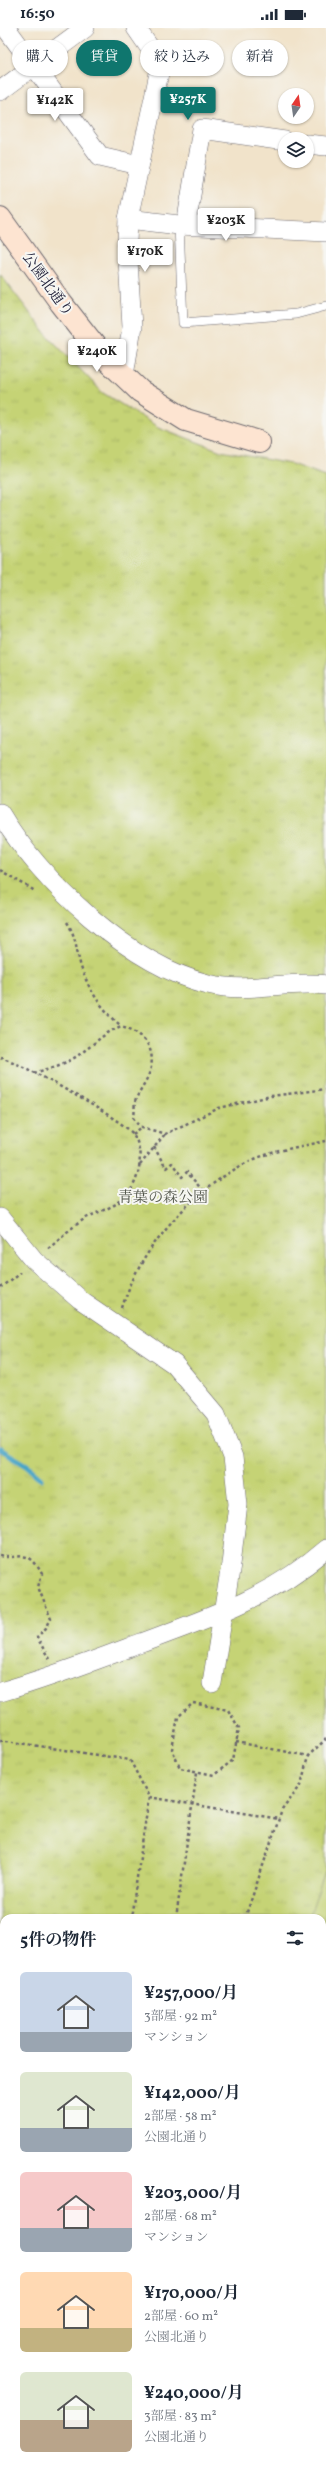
<!DOCTYPE html>
<html lang="ja">
<meta charset="utf-8">
<style>
:root{--surface:#fff;--page:#f2f2f3;--text:#1f2937;--muted:#747a83;--accent:#0f766e}
body{margin:0;font-family:Vollkorn,"Noto Serif JP",serif;background:var(--page);color:var(--text);height:100vh;display:flex;flex-direction:column;font-size:15px;white-space:nowrap}
*{box-sizing:border-box;margin:0}
p{font-size:13px;color:var(--muted)}
.icon{flex:none;width:22px;height:22px;fill:none;stroke:currentColor;stroke-width:2;stroke-linecap:round;stroke-linejoin:round}
.map{position:relative;flex:1;overflow:hidden}
.side{position:absolute;left:0px;top:1886px;width:326px;height:556px;display:flex;flex-direction:column;background:var(--surface);border-radius:12px 12px 0 0;box-shadow:0 1px 3px #0004}
.side>*{flex:none}
.top-card{position:absolute;left:12px;top:12px;width:302px;height:36px;display:flex;gap:8px}
.needle{width:26px;rotate:13deg}
.buttons{position:absolute;left:278px;top:60px;display:grid;gap:8px}
.buttons a{display:grid;place-items:center;width:36px;height:36px;border-radius:50%;background:var(--surface);box-shadow:0 1px 3px #0004;font-size:20px}
.price{position:absolute;translate:-50% -34px;padding:0 9px;border-radius:4px;background:#fff;color:#222;font-size:13px;line-height:26px;filter:drop-shadow(0 1px 2px #0008)}
.price::after{content:'';position:absolute;left:50%;top:24px;width:12px;height:9px;margin-left:-6px;background:inherit;clip-path:polygon(0 0,100% 0,50% 100%)}
.price.active{background:var(--accent);color:#fff}
ul{padding:0;list-style:none}
li{display:flex;align-items:center;gap:12px;height:100px;padding:0 20px}
li span{display:grid;place-items:center;flex:none;width:112px;height:80px;border-radius:6px;color:#555}
li>.icon{margin-inline-start:auto}
span .icon{width:48px;height:48px;fill:#fffc;stroke-width:1}
li b{font-size:17px}
h2{display:flex;justify-content:space-between;align-items:center;height:48px;padding:0 20px;font-size:17px}
.tag{padding:0 14px;border-radius:18px;background:var(--surface);box-shadow:0 1px 3px #0004;font-size:14px;line-height:36px}
.tag.active{background:var(--accent);color:#fff}
.status{display:flex;justify-content:space-between;align-items:center;height:28px;padding:0 20px;background:var(--surface);direction:ltr}
.status svg{height:11px;fill:currentColor}
.map>svg:first-child{display:block}
</style>
<div class="status"><b>16:50</b><svg viewBox="0 0 49 12"><path d="M0 12V9h3v3zM5 12V6h3v6zM10 12V3h3v9zM15 12V0h3v12zM26 1h20v11H26zM47 4h2v5h-2z"/></svg></div>
<div class="map">
<svg width="326" height="2442" viewBox="0 0 326 2442">
<defs>
<pattern id="park-tufts" width="24" height="20" patternUnits="userSpaceOnUse"><rect width="24" height="20" fill="#c5d375"/><path d="M3 7l-1-3M5 7V3M7 7l1-3M15 17l-1-3M17 17v-4M19 17l1-3" fill="none" stroke="#a9b566"/></pattern>
</defs>
<rect width="100%" height="100%" fill="#f6f6f2"/>
<filter id="ink" filterUnits="userSpaceOnUse"><feTurbulence type="fractalNoise" baseFrequency=".025" numOctaves="2"/><feDisplacementMap in="SourceGraphic" scale="8" xChannelSelector="R" yChannelSelector="G"/><feConvolveMatrix kernelMatrix="1 2 1 2 8 2 1 2 1" color-interpolation-filters="sRGB"/></filter>
<filter id="wash" filterUnits="userSpaceOnUse"><feTurbulence type="fractalNoise" baseFrequency=".012" numOctaves="4" result="noise"/><feDisplacementMap in="SourceGraphic" scale="16" xChannelSelector="R" yChannelSelector="G"/><feGaussianBlur stdDeviation="0.9" result="paint"/><feColorMatrix in="noise" values="0 0 0 0 0 0 0 0 0 0 0 0 0 0 0 0 0 1.4 0 .05"/><feComposite in="paint" operator="in"/></filter>
<g filter="url(#wash)">
<rect width="100%" height="100%" fill="#f1e3ca"/>
<!-- park -->
<path fill="url(#park-tufts)" stroke="#747a58" d="M0 246 46 306 103 365 158 399 221 423 291 436 326 448V2183L322 2181V1890H4V2127L0 2126Z"/>
<!-- pitch -->
<path fill="#c5d375" stroke="#747a58" d="M326 1841V2129L322 2127V1890H309Z"/>
<g fill="none" stroke-linecap="round" stroke-linejoin="round">
<!-- stream -->
<path stroke="#48a5c7" stroke-width="5" d="M0 1421 27 1437 42 1450"/>
</g>
</g>
<g filter="url(#ink)">
<g fill="none" stroke-linecap="round" stroke-linejoin="round">
<!-- lane casing -->
<g stroke="#6a666d" stroke-width="10">
<g id="lane">
<path d="M179 197 183 295 296 286 326 278"/>
<path d="M322 2229 326 2223"/>
<path d="M322 2278 326 2282"/>
<path d="M322 2311 326 2307"/>
<path d="M322 2349 326 2353"/>
<path d="M322 2382 326 2386"/>
<path d="M322 2399 326 2395"/>
<path d="M226 2438 230 2442"/>
<path d="M94 2442 95 2438"/>
<path d="M118 2442 119 2438"/>
<path d="M133 2442 137 2438"/>
<path d="M197 2442 201 2438"/>
<path d="M276 2442 281 2438"/>
</g>
</g>
<!-- street casing -->
<g stroke="#6a666d" stroke-width="20">
<g id="street">
<path d="M6 0 100 128 139 137"/>
<path d="M0 63 85 0"/>
<path d="M307 116 326 118"/>
<path d="M128 191 179 197 326 204"/>
<path d="M186 197 202 101 285 113"/>
<path d="M124 347 132 299 127 215 128 191 161 36 136 0"/>
<path d="M0 785C40 853 130 937 208 956 247 966 287 952 326 957"/>
<path d="M0 1190 34 1232 80 1272 174 1336 216 1386 233 1429 238 1476 231 1536 212 1655"/>
<path d="M0 1664C49 1650 93 1633 141 1615 209 1590 270 1570 326 1521"/>
<path d="M0 2324 4 2325"/>
<path d="M0 2367 4 2354"/>
<path d="M0 2398 4 2400"/>
</g>
</g>
<!-- secondary casing -->
<g stroke="#6a666d" stroke-width="24">
<path id="secondary" d="M0 190 61 275 101 326 140 363 186 392 259 414"/>
</g>
<!-- primary casing -->
<g stroke="#6a666d" stroke-width="24">
<g id="primary">
<path d="M0 2150H4"/>
<path d="M322 2211 326 2212"/>
</g>
</g>
<!-- path -->
<g stroke="#6a666d" stroke-width="2.5" stroke-dasharray="3 3" stroke-linecap="butt">
<path d="M0 842 35 863"/>
<path d="M67 894C77 910 76 922 81 939 89 963 102 981 121 998"/>
<path d="M0 1029C20 1034 123 1092 133 1106 145 1124 140 1153 126 1168 116 1179 99 1183 86 1190 73 1198 60 1210 48 1220"/>
<path d="M34 1045C50 1040 67 1036 80 1026 97 1014 101 1007 121 998 144 1004 158 1022 149 1046 145 1056 138 1064 135 1074 134 1079 135 1085 134 1090L142 1099 165 1106 219 1080 271 1068 326 1061"/>
<path d="M133 1106 142 1099"/>
<path d="M154 1119 166 1140 172 1135 182 1149 187 1144 203 1163"/>
<path d="M140 1137 165 1106"/>
<path d="M0 1260 20 1244"/>
<path d="M122 1280C140 1220 189 1166 244 1136 268 1123 299 1119 326 1113"/>
<path d="M0 1528C21 1533 27 1518 42 1546L38 1559 51 1591 46 1600 37 1609 49 1631"/>
<path d="M193 1675 228 1682 239 1700 233 1732 214 1747 180 1740 172 1721 178 1689Z"/>
<path d="M0 1712 130 1732 149 1769 131 1890"/>
<path d="M236 1714 308 1728 326 1711"/>
<path d="M149 1769 279 1791"/>
<path d="M176 1890 197 1744"/>
<path d="M245 1890 282 1782 301 1757 308 1728"/>
<path d="M0 1911H4"/>
<path d="M322 2151 326 2154"/>
</g>
<!-- lane -->
<use href="#lane" stroke="#fff" stroke-width="9"/>
<!-- street -->
<use href="#street" stroke="#fff" stroke-width="19"/>
<!-- secondary -->
<use href="#secondary" stroke="#fde4d1" stroke-width="22"/>
<!-- primary -->
<use href="#primary" stroke="#fbbb8d" stroke-width="22"/>
</g>
</g>
<g text-anchor="middle" stroke-width="4" stroke-linejoin="round" paint-order="stroke">
<!-- street labels -->
<g font-size="15" fill="#22223b" stroke="#f6f6f2">
<text transform="translate(48 256) rotate(54)" y="5">公園北通り</text>
</g>
<!-- park labels -->
<g font-size="15" fill="#53574c" stroke="#f6f6f2">
<text x="163" y="1174">青葉の森公園</text>
</g>
</g>
</svg>
<div class="buttons">
<a><svg class="needle" viewBox="-14 -14 28 28"><path d="M0-13l5 13h-10z" fill="#e53935"/><path d="M0 13l5-13h-10z" fill="#747a83"/></svg></a>
<a><svg class="icon" aria-label="layers" viewBox="0 0 24 24"><path d="M12 4l9 5-9 5-9-5zM3 14l9 5 9-5"/></svg></a>
</div>
<b class="price active" style="left:188px;top:93px">¥257K</b>
<b class="price" style="left:55px;top:94px">¥142K</b>
<b class="price" style="left:226px;top:214px">¥203K</b>
<b class="price" style="left:145px;top:245px">¥170K</b>
<b class="price" style="left:97px;top:345px">¥240K</b>
<div class="top-card">
<a class="tag">購入</a>
<a class="tag active">賃貸</a>
<a class="tag">絞り込み</a>
<a class="tag">新着</a>
</div>
<section class="side">
<h2>5件の物件<svg class="icon" aria-label="filters" viewBox="0 0 24 24"><path d="M4 7h16M4 17h16"/><circle cx="9" cy="7" r="2"/><circle cx="15" cy="17" r="2"/></svg></h2>
<ul>
<li><span style="background:linear-gradient(#c9d6e8 75%,#9aa5b1 0)"><svg class="icon" aria-label="home" viewBox="0 0 24 24"><path d="M3 11l9-7 9 7M6 9v11h12V9"/></svg></span><div><b>¥257,000/月</b><p>3部屋 · 92 m²</p><p>マンション</p></div></li>
<li><span style="background:linear-gradient(#dfe7d0 70%,#9aa5b1 0)"><svg class="icon" aria-label="home" viewBox="0 0 24 24"><path d="M3 11l9-7 9 7M6 9v11h12V9"/></svg></span><div><b>¥142,000/月</b><p>2部屋 · 58 m²</p><p>公園北通り</p></div></li>
<li><span style="background:linear-gradient(#f6c9c9 70%,#9aa5b1 0)"><svg class="icon" aria-label="home" viewBox="0 0 24 24"><path d="M3 11l9-7 9 7M6 9v11h12V9"/></svg></span><div><b>¥203,000/月</b><p>2部屋 · 68 m²</p><p>マンション</p></div></li>
<li><span style="background:linear-gradient(#ffd9b3 70%,#c2b280 0)"><svg class="icon" aria-label="home" viewBox="0 0 24 24"><path d="M3 11l9-7 9 7M6 9v11h12V9"/></svg></span><div><b>¥170,000/月</b><p>2部屋 · 60 m²</p><p>公園北通り</p></div></li>
<li><span style="background:linear-gradient(#dfe7d0 60%,#b9a48a 0)"><svg class="icon" aria-label="home" viewBox="0 0 24 24"><path d="M3 11l9-7 9 7M6 9v11h12V9"/></svg></span><div><b>¥240,000/月</b><p>3部屋 · 83 m²</p><p>公園北通り</p></div></li>
</ul>
</section>
</div>
